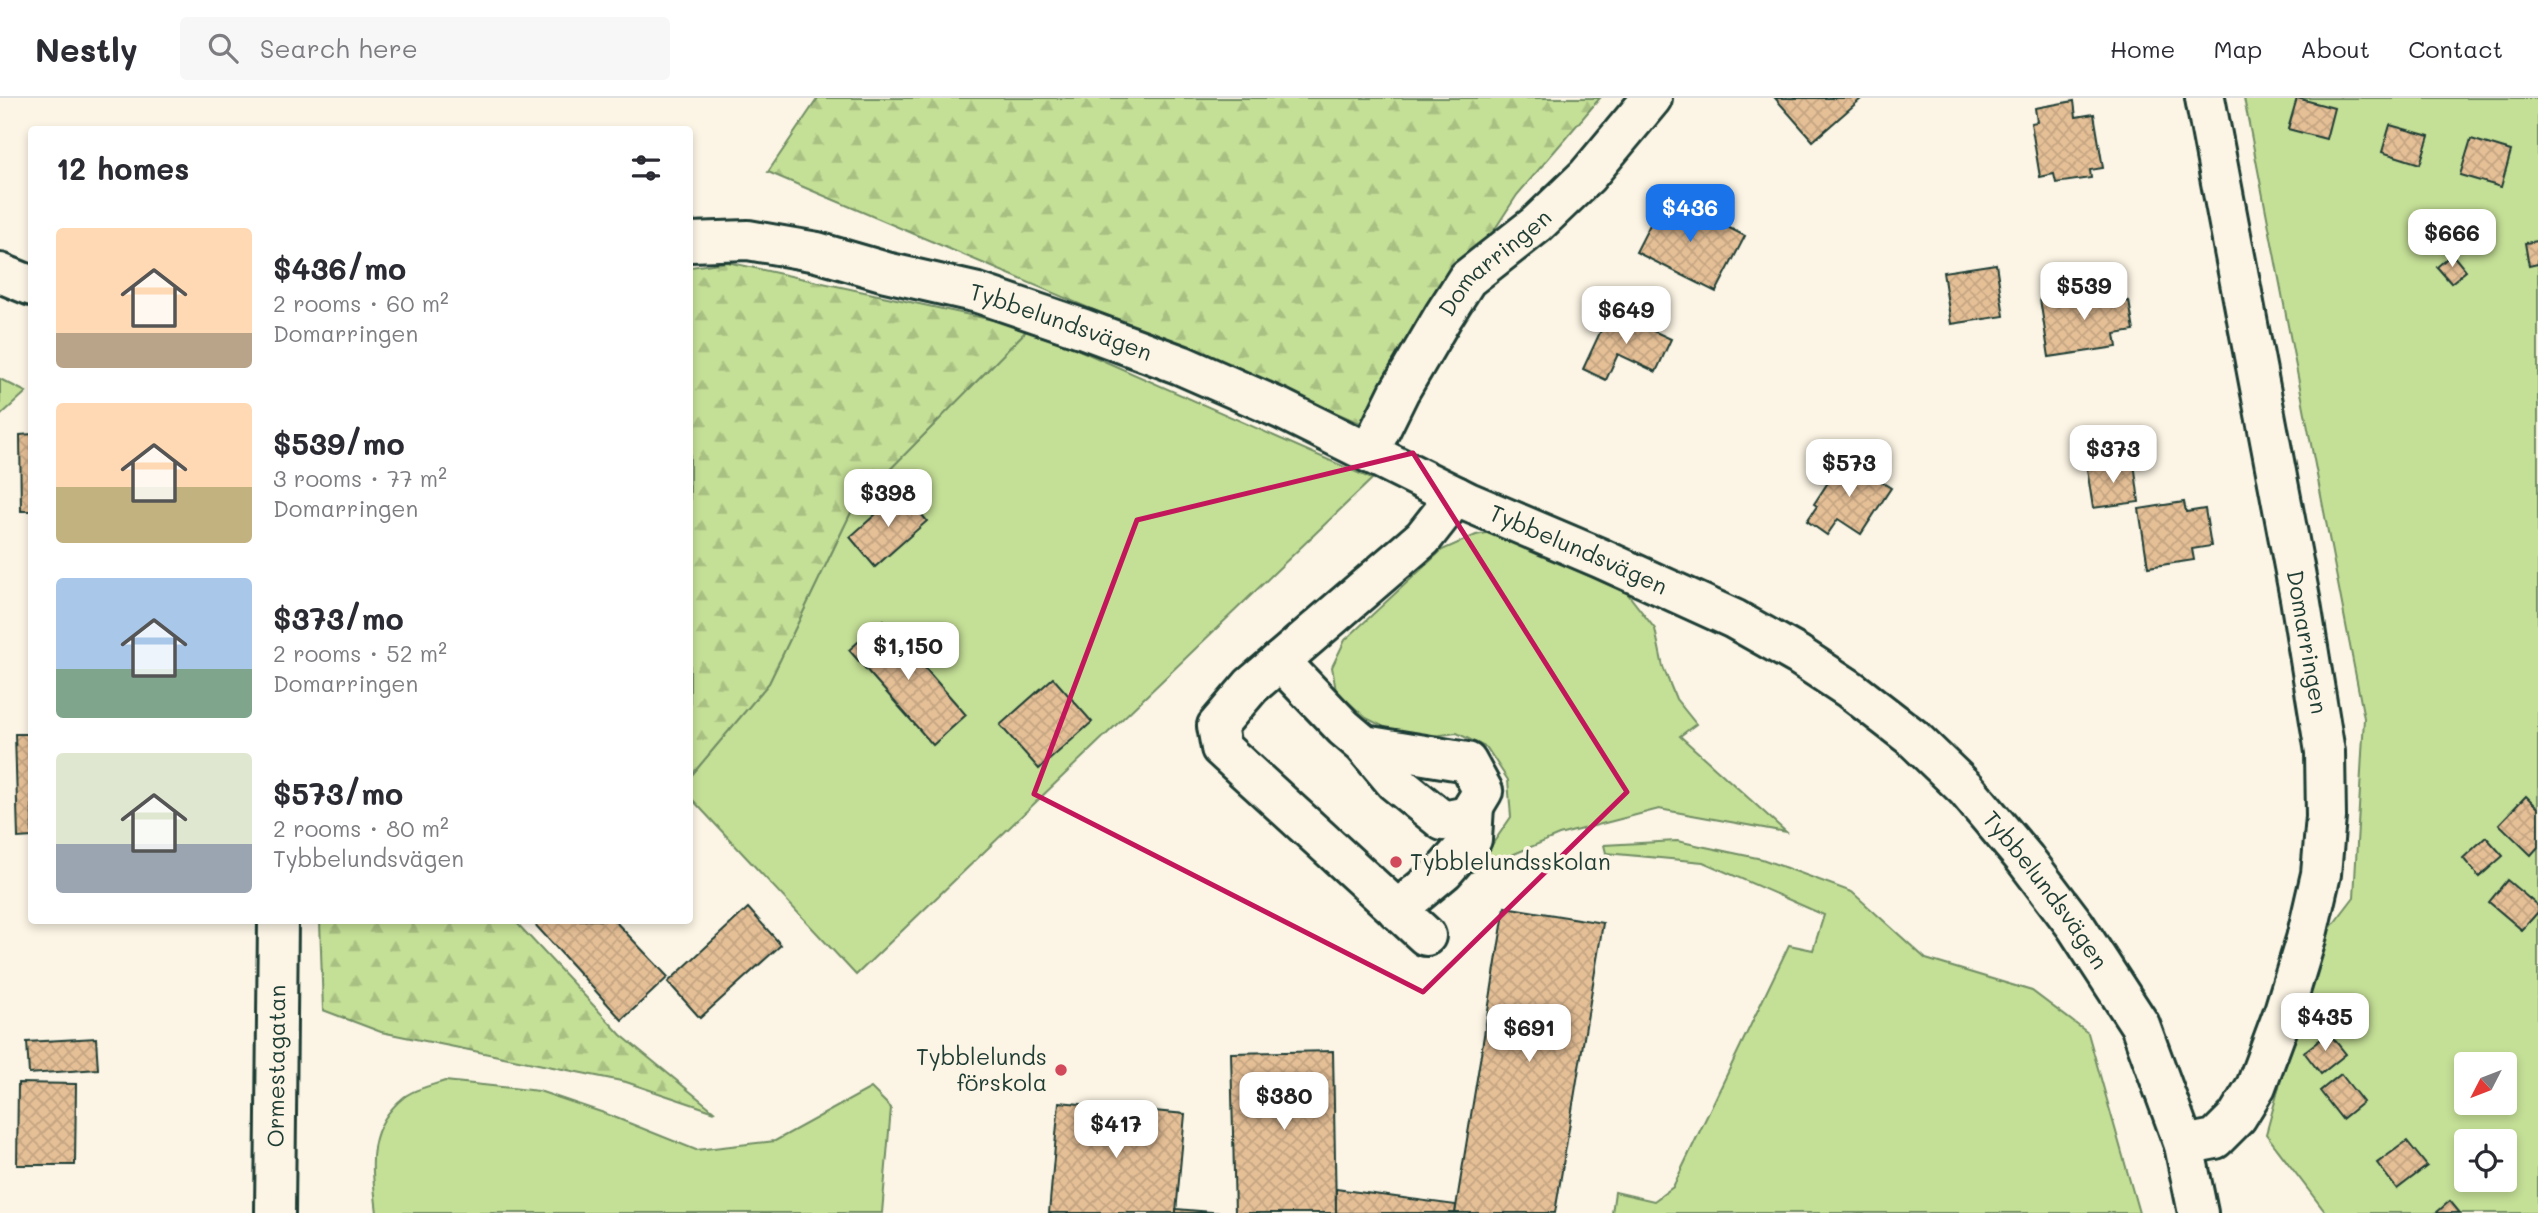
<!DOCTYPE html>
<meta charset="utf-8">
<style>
:root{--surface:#fff;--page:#f7f7f7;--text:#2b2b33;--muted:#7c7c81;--line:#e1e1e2;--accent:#1a73e8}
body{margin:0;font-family:Mali,sans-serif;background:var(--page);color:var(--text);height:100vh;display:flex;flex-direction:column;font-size:26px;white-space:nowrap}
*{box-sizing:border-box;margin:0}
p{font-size:23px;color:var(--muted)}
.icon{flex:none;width:38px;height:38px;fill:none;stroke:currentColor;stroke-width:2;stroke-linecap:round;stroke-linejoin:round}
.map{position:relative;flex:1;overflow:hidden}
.panel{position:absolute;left:28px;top:28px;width:665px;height:798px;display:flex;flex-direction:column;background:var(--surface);border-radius:7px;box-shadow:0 4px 10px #0003}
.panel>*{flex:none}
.needle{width:46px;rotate:228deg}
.tools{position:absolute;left:2454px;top:954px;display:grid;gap:14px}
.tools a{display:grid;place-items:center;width:63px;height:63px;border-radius:7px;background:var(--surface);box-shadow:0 4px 10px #0003;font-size:35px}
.price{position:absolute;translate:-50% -60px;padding:0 16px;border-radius:14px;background:#fff;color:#222;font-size:23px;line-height:46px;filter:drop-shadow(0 2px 4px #0008)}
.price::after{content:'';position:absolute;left:50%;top:42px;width:21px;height:16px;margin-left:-10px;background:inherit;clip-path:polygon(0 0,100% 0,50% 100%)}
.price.current{background:var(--accent);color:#fff}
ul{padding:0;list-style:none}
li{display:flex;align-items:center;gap:21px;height:175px;padding:0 28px}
li span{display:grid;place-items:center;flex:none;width:196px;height:140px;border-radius:7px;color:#555}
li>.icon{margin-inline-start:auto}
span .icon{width:84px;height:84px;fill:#fffc;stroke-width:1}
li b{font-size:30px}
h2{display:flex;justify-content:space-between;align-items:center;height:84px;padding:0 28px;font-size:30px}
header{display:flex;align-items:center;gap:42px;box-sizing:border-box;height:98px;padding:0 35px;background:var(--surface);border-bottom:2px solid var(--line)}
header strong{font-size:33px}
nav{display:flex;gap:38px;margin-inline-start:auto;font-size:24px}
.search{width:490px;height:63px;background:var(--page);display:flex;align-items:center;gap:18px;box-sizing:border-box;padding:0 24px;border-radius:7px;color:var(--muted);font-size:26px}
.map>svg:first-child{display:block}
</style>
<header>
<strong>Nestly</strong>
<div class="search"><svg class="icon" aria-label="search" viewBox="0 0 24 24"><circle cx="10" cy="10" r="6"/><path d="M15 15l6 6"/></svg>Search here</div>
<nav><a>Home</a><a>Map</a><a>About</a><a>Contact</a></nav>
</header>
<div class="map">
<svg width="2538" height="1115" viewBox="0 0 2538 1115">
<defs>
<pattern id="forest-firs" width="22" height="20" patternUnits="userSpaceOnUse" patternTransform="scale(1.75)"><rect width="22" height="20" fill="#c4df96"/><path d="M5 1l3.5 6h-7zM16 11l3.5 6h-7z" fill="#a8c082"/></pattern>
<pattern id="building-cross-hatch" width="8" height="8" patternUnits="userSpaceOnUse" patternTransform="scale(1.75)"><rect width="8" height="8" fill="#e5bf96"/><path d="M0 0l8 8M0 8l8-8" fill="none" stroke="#c4a582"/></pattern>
</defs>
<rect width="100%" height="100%" fill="#fcf5e5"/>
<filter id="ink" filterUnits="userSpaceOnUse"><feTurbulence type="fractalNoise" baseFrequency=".0143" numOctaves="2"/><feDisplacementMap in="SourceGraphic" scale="14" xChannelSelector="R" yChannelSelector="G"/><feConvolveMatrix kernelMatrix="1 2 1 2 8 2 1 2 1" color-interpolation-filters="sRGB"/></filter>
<g filter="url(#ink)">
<!-- green -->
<g fill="#c4df96" stroke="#728e65" stroke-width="2" fill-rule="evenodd">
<path d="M2244 0H2538V1115H2326L2266 1036 2319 845 2354 799 2364 620ZM2466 966H2504V1004H2466ZM2466 1043H2504V1082H2466Z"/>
<path d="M1029 230 1372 381 856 877 690 699V679L769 585 854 408Z"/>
<path d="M0 281 26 294 0 318Z"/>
<path d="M1491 434 1627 495 1655 531 1663 569 1676 601 1696 626 1680 638 1786 734 1659 711 1559 737 1474 773 1511 719 1508 682 1487 650 1457 635 1408 641 1366 620 1336 593 1332 569 1345 542 1442 452 1476 437Z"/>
<path d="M1677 743 1762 761 1852 794 1926 861 2032 893 2088 935 2139 1115H1612L1615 1094 1654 1103 1673 1089 1789 847 1813 852 1824 817 1703 764 1606 755 1604 747Z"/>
<path d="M445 983 539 993 604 1015 696 1052 775 1043 871 990 891 1010 882 1115H377C372 1069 364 1032 404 999 414 991 433 987 445 983Z"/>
</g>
<!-- forest -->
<g fill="url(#forest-firs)" stroke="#728e65" stroke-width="2">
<path d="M818 0H1600L1517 97 1367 328 768 74Z"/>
<path d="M727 164 1029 230 854 408 769 585 690 679V169Z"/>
<path d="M320 823H515L621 937 715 1014 626 984 381 934 323 912Z"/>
</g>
<!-- building -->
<g fill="url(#building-cross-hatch)" stroke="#1f3d34" stroke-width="2">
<path d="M1775 0H1862L1813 43Z"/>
<path d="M2297 0 2334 10 2326 41 2288 31Z"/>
<path d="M2074 3 2076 19 2094 16 2103 70 2090 72 2091 80 2056 85 2054 76 2040 79 2031 25 2037 24 2035 10Z"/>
<path d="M2390 27 2429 38 2420 66 2382 54Z"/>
<path d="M2471 41 2511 53 2501 89 2460 77Z"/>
<path d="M1665 97 1745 138 1716 194 1636 154Z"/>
<path d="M2538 143V166L2529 168 2525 145Z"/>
<path d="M2452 156 2466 173 2451 185 2437 169Z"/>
<path d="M1996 166 2004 218 1951 226 1943 174Z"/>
<path d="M2108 190 2110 206 2129 203 2134 233 2115 236 2117 249 2049 259 2040 201Z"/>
<path d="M1610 213 1671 241 1656 274 1618 256 1606 282 1583 271Z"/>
<path d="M32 336V413H21L20 337Z"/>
<path d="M1844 360 1891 390 1861 436 1838 421 1827 437 1807 423 1817 408 1814 406Z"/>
<path d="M2134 364 2139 404 2093 410 2087 371Z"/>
<path d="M902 393 927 423 875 469 850 439Z"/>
<path d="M2184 404 2186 414 2205 411 2211 448 2192 451 2194 462 2148 469 2139 411Z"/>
<path d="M883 522 966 617 933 647 849 552Z"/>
<path d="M1053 580 1092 624 1039 671 1000 627Z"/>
<path d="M15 636H32V739L18 740Z"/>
<path d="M2526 698 2538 710V749L2531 757 2499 726Z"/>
<path d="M2486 739 2503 758 2479 779 2463 760Z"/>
<path d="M2507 782 2538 808V814L2522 832 2489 804Z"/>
<path d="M1505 809 1603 825 1555 1115H1455Z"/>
<path d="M748 810 781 847 700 920 668 884Z"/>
<path d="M531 822H614L668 879 622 922Z"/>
<path d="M2329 935 2346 956 2321 976 2304 954Z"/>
<path d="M96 940 98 971 29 976 27 944Z"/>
<path d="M1333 953 1336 1115H1235L1231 955Z"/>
<path d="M2341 976 2363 1004 2342 1021 2320 993Z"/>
<path d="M18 985 76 986 75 1067H17Z"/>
<path d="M1059 1004 1185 1016 1176 1115H1049Z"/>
<path d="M2407 1043 2427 1068 2397 1091 2377 1065Z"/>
<path d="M1336 1091 1456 1107 1455 1115H1336Z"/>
<path d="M2450 1103 2460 1115H2436Z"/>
<path d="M1176 1111 1224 1115H1176Z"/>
</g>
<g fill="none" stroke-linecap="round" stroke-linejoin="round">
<!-- minor casing -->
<g stroke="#1f3d34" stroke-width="44">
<g id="minor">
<path id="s1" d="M690 144 748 142 817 154 886 174 978 195 1084 231 1181 267 1281 311 1468 404 1600 460 1734 521 1798 557 1851 592 1913 640 1966 691 2025 761 2075 827 2140 927 2184 1047 2198 1115"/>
<path d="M0 175 32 188"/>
<path id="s2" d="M1369 355 1399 294 1444 217 1467 181 1537 126 1587 78 1652 0"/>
<path d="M1280 563 1344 630 1364 647 1395 684 1443 723 1468 718 1483 693 1467 664 1364 647"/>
<path d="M1397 812 1444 773 1472 741 1474 708"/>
<path d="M1426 838 1221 650 1217 628 1251 588 1423 440 1456 398"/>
<path d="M2184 1047 2215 1041 2237 1019 2256 988 2284 913 2306 841 2321 776 2326 719 2325 654 2300 500 2205 0"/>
<path id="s3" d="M275 1115 278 822"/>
</g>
</g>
<!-- minor -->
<use href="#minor" stroke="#fcf5e5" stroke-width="38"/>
</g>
</g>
<!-- marked area -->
<path fill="none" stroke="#c2185b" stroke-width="5" stroke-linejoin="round" d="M1413 355 1627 694 1423 894 1034 696 1137 422Z"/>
<!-- markers -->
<g fill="#d1495b" stroke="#fcf5e5" stroke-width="2.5">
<circle cx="1396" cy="764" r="7"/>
<circle cx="1061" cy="972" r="7"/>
</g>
<g text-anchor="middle" stroke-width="7" stroke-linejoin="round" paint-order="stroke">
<!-- street labels -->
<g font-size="23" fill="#1f3d34" stroke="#fcf5e5">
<text dy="8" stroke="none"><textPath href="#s2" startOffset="231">Domarringen</textPath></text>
<text dy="8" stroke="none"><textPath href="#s1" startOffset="382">Tybbelundsvägen</textPath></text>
<text dy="8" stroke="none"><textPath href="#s1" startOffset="948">Tybbelundsvägen</textPath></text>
<text transform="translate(2307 544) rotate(80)" y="8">Domarringen</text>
<text dy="8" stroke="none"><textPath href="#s1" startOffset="1536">Tybbelundsvägen</textPath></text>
<text dy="8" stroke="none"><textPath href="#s3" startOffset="147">Ormestagatan</textPath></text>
</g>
<!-- poi labels -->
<g font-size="23" fill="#1f3d34" stroke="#fcf5e5" text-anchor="start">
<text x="1410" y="772">Tybblelundsskolan</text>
<text x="1047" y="967" text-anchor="end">Tybblelunds<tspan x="1047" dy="26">förskola</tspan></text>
</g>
</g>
</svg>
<div class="tools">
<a><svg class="needle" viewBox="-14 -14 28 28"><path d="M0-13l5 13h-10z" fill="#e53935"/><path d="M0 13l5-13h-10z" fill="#7c7c81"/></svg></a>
<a><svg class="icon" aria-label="locate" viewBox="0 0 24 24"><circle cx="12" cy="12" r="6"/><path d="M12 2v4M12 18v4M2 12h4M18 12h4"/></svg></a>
</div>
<b class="price current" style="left:1690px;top:146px">$436</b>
<b class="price" style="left:2452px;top:171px">$666</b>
<b class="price" style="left:2084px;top:224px">$539</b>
<b class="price" style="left:1626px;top:248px">$649</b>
<b class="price" style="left:2113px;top:387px">$373</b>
<b class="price" style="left:1849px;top:401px">$573</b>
<b class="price" style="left:888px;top:431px">$398</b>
<b class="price" style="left:908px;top:584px">$1,150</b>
<b class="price" style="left:2325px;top:955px">$435</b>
<b class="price" style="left:1529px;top:966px">$691</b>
<b class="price" style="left:1284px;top:1034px">$380</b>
<b class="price" style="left:1116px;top:1062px">$417</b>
<section class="panel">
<h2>12 homes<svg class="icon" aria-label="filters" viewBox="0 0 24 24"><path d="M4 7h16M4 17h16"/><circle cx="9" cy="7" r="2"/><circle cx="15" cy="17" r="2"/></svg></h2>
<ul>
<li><span style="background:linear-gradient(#ffd9b3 75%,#b9a48a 0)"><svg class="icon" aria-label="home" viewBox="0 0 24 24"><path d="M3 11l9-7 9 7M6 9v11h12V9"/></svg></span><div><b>$436/mo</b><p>2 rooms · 60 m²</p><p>Domarringen</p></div></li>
<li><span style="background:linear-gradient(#ffd9b3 60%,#c2b280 0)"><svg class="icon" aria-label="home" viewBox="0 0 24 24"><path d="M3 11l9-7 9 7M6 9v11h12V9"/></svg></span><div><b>$539/mo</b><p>3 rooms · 77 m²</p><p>Domarringen</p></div></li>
<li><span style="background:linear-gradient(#a9c7e8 65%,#7fa58c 0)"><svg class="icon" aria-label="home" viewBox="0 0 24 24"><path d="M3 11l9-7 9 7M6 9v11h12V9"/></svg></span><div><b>$373/mo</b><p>2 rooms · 52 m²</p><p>Domarringen</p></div></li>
<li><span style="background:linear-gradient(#dfe7d0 65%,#9aa5b1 0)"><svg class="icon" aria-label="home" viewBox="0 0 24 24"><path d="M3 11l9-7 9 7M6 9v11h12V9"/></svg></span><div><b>$573/mo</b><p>2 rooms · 80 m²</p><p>Tybbelundsvägen</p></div></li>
</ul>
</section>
</div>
